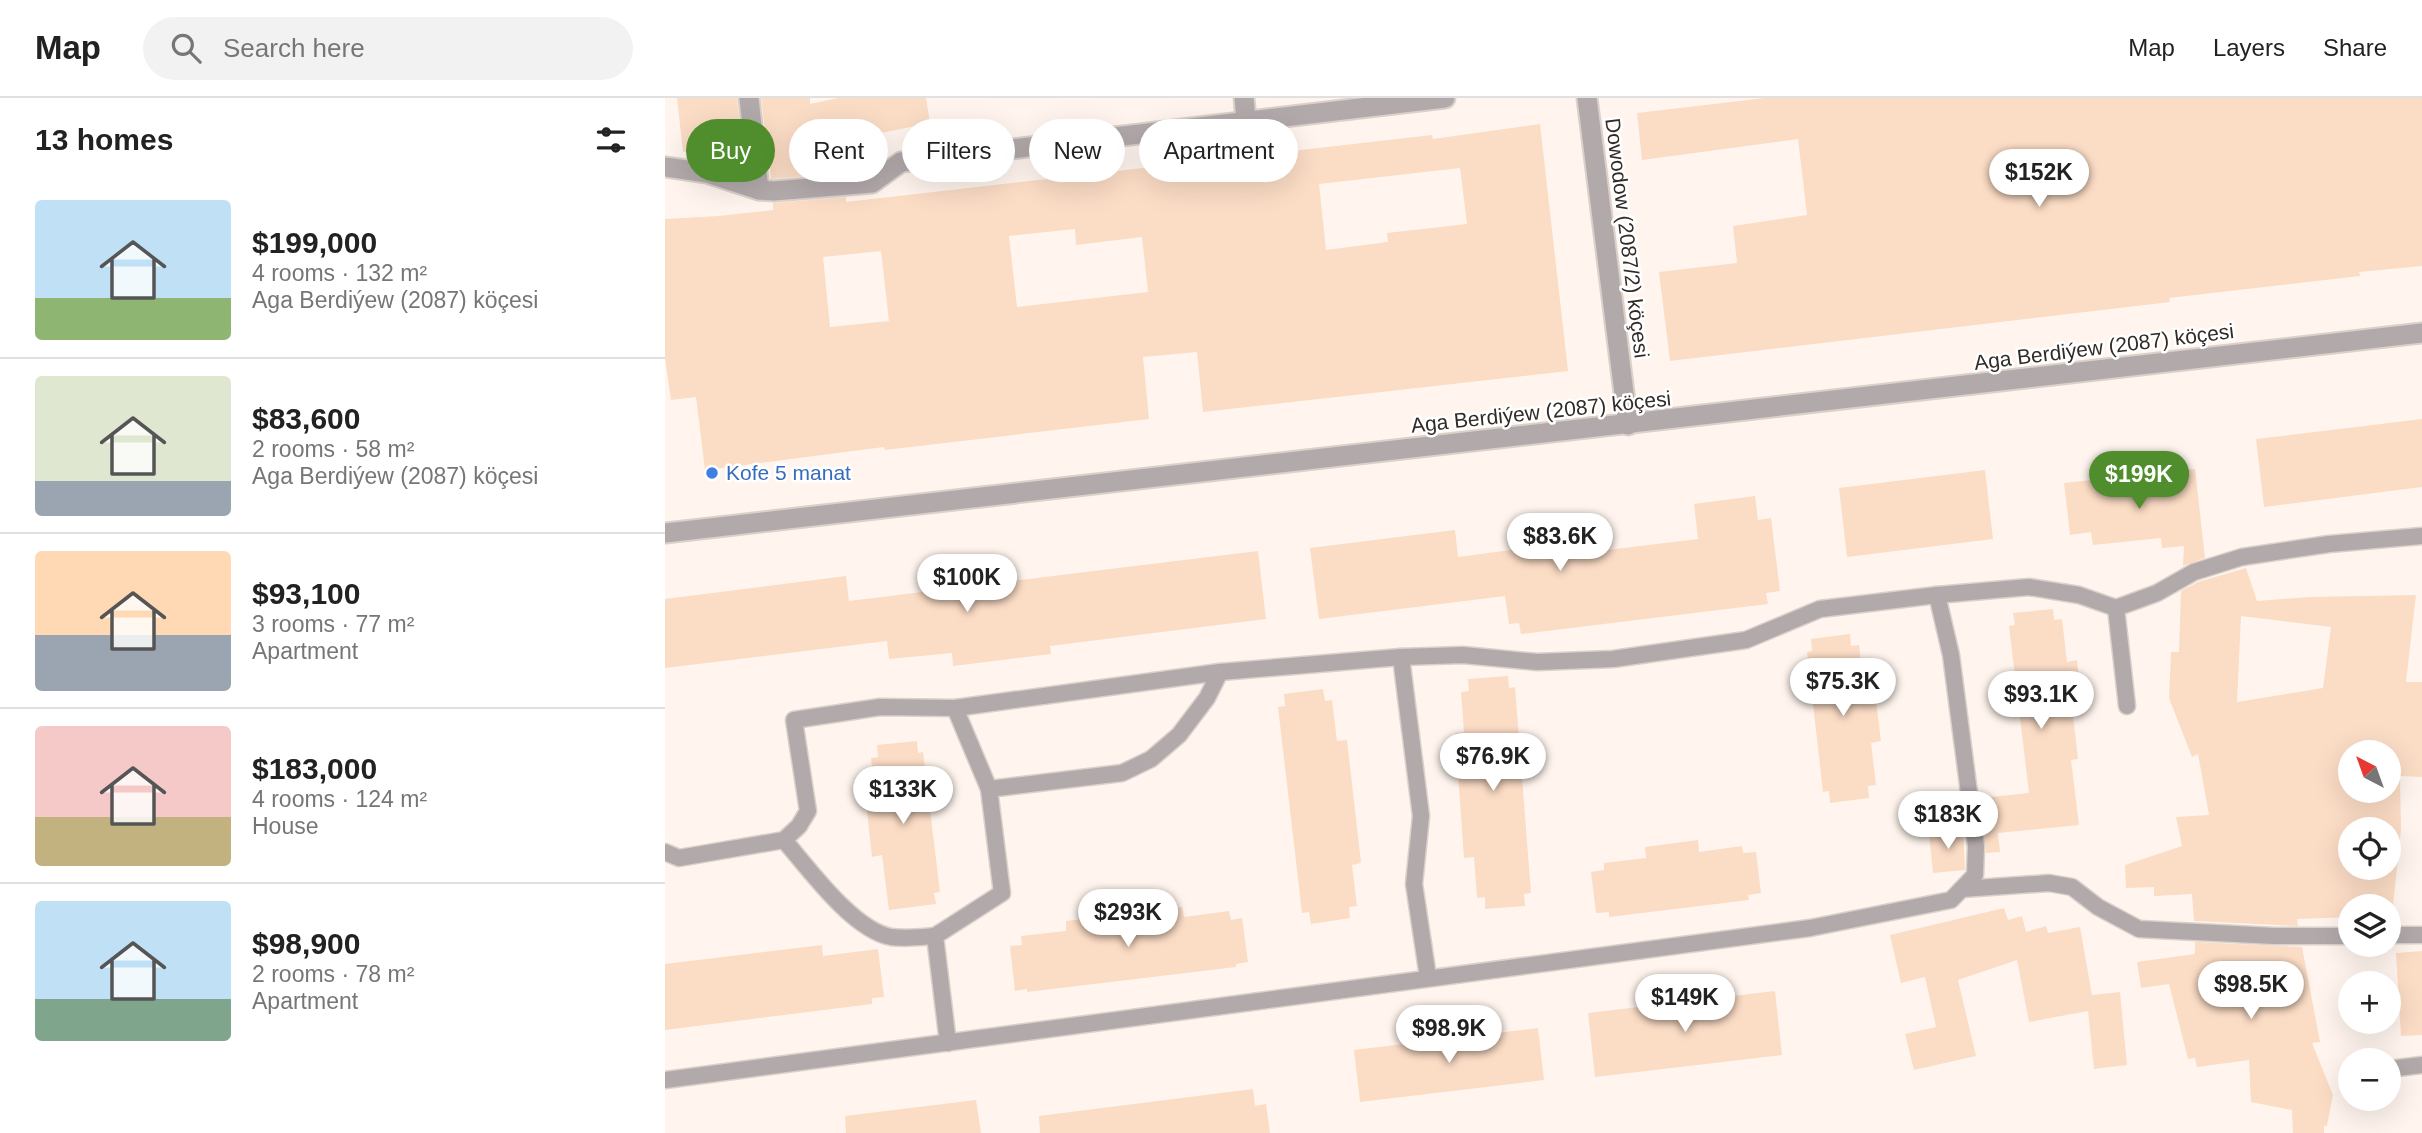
<!DOCTYPE html>
<meta charset="utf-8">
<style>
:root{--surface:#fff;--page:#f2f2f2;--text:#222;--muted:#767676;--line:#e0e0e0;--accent:#508d2c}
body{margin:0;font-family:Arial,sans-serif;background:var(--page);color:var(--text);height:100vh;display:flex;flex-direction:column;font-size:26px;white-space:nowrap}
*{box-sizing:border-box;margin:0}
p{font-size:23px;color:var(--muted)}
.icon{flex:none;width:38px;height:38px;fill:none;stroke:currentColor;stroke-width:2;stroke-linecap:round;stroke-linejoin:round}
.map{position:relative;flex:1;overflow:hidden}
.side{display:flex;flex-direction:column;background:var(--surface);width:665px}
.side>*{flex:none}
.guide{position:absolute;left:21px;top:21px;width:665px;height:63px;display:flex;gap:14px}
.needle{width:46px;rotate:319deg}
.controls{position:absolute;left:1673px;top:642px;display:grid;gap:14px}
.controls a{display:grid;place-items:center;width:63px;height:63px;border-radius:50%;background:var(--surface);box-shadow:0 7px 28px #0002;font-size:35px}
.price{position:absolute;translate:-50% -60px;padding:0 16px;border-radius:24px;background:#fff;color:#222;font-size:23px;line-height:46px;filter:drop-shadow(0 2px 4px #0008)}
.price::after{content:'';position:absolute;left:50%;top:42px;width:21px;height:16px;margin-left:-10px;background:inherit;clip-path:polygon(0 0,100% 0,50% 100%)}
.price.active{background:var(--accent);color:#fff}
ul{padding:0;list-style:none}
li{display:flex;align-items:center;gap:21px;height:175px;padding:0 35px}
li+li{border-top:2px solid var(--line)}
li span{display:grid;place-items:center;flex:none;width:196px;height:140px;border-radius:7px;color:#555}
li>.icon{margin-inline-start:auto}
span .icon{width:84px;height:84px;fill:#fffc;stroke-width:1}
li b{font-size:30px}
h2{display:flex;justify-content:space-between;align-items:center;height:84px;padding:0 35px;font-size:30px}
.pill{padding:0 24px;border-radius:32px;background:var(--surface);box-shadow:0 7px 28px #0002;font-size:24px;line-height:63px}
.pill.active{background:var(--accent);color:#fff}
header{display:flex;align-items:center;gap:42px;box-sizing:border-box;height:98px;padding:0 35px;background:var(--surface);border-bottom:2px solid var(--line)}
header strong{font-size:33px}
nav{display:flex;gap:38px;margin-inline-start:auto;font-size:24px}
.search{width:490px;height:63px;background:var(--page);display:flex;align-items:center;gap:18px;box-sizing:border-box;padding:0 24px;border-radius:38px;color:var(--muted);font-size:26px}
main{display:flex;flex:1;min-height:0}
.map>svg:first-child{display:block}
</style>
<header>
<strong>Map</strong>
<div class="search"><svg class="icon" aria-label="search" viewBox="0 0 24 24"><circle cx="10" cy="10" r="6"/><path d="M15 15l6 6"/></svg>Search here</div>
<nav><a>Map</a><a>Layers</a><a>Share</a></nav>
</header>
<main>
<section class="side">
<h2>13 homes<svg class="icon" aria-label="filters" viewBox="0 0 24 24"><path d="M4 7h16M4 17h16"/><circle cx="9" cy="7" r="2"/><circle cx="15" cy="17" r="2"/></svg></h2>
<ul>
<li><span style="background:linear-gradient(#bfe0f5 70%,#8fb573 0)"><svg class="icon" aria-label="home" viewBox="0 0 24 24"><path d="M3 11l9-7 9 7M6 9v11h12V9"/></svg></span><div><b>$199,000</b><p>4 rooms · 132 m²</p><p>Aga Berdiýew (2087) köçesi</p></div></li>
<li><span style="background:linear-gradient(#dfe7d0 75%,#9aa5b1 0)"><svg class="icon" aria-label="home" viewBox="0 0 24 24"><path d="M3 11l9-7 9 7M6 9v11h12V9"/></svg></span><div><b>$83,600</b><p>2 rooms · 58 m²</p><p>Aga Berdiýew (2087) köçesi</p></div></li>
<li><span style="background:linear-gradient(#ffd9b3 60%,#9aa5b1 0)"><svg class="icon" aria-label="home" viewBox="0 0 24 24"><path d="M3 11l9-7 9 7M6 9v11h12V9"/></svg></span><div><b>$93,100</b><p>3 rooms · 77 m²</p><p>Apartment</p></div></li>
<li><span style="background:linear-gradient(#f6c9c9 65%,#c2b280 0)"><svg class="icon" aria-label="home" viewBox="0 0 24 24"><path d="M3 11l9-7 9 7M6 9v11h12V9"/></svg></span><div><b>$183,000</b><p>4 rooms · 124 m²</p><p>House</p></div></li>
<li><span style="background:linear-gradient(#bfe0f5 70%,#7fa58c 0)"><svg class="icon" aria-label="home" viewBox="0 0 24 24"><path d="M3 11l9-7 9 7M6 9v11h12V9"/></svg></span><div><b>$98,900</b><p>2 rooms · 78 m²</p><p>Apartment</p></div></li>
</ul>
</section>
<div class="map">
<svg width="1757" height="1035" viewBox="0 0 1757 1035">
<rect width="100%" height="100%" fill="#fff5ee"/>
<!-- building -->
<g fill="#fbdcc5" fill-rule="evenodd">
<path d="M12 0H72L77 46 18 54Z"/>
<path d="M96 0H145V6L173 0H261L265 25 177 43 179 75 106 81Z"/>
<path d="M1100 0H1757V168L1694 174 1695 178 1504 200 1505 204 1005 263 994 174 1072 165 1068 128 1142 117 1133 41 977 62 972 15Z"/>
<path d="M875 26 903 273 538 314 532 254 478 259 484 321 220 352 219 349 40 372 31 299 6 302 0 260V121L54 118 108 112V105L181 99V104L767 37 768 41ZM795 70 802 126 722 135 723 144 661 152 654 86ZM410 131 411 147 477 139 483 194 352 209 344 138ZM216 153 224 223 165 229 158 159Z"/>
<path d="M1757 321V389L1599 409 1591 341Z"/>
<path d="M1530 371 1540 460 1518 468 1519 448 1497 450 1496 440 1428 447 1426 434 1405 437 1399 385Z"/>
<path d="M1320 372 1328 441 1182 459 1174 390Z"/>
<path d="M1090 398 1093 422 1106 420 1115 493 1101 495 1103 506 856 536 854 525 844 526 840 498 654 521 645 450 790 432 793 459 846 452 843 428 905 421 909 456 1033 441 1029 406Z"/>
<path d="M593 453 601 521 385 548 386 556 288 568 287 555 224 561 222 543 0 570V501L181 478 184 503Z"/>
<path d="M1581 470 1592 503 1644 499 1751 497 1741 584H1757V679L1735 678 1736 731 1727 818H1724V808H1685V819L1632 821 1633 828 1529 823 1527 796 1489 798V789L1461 790 1460 767 1517 748 1511 719 1544 717 1533 656 1527 659 1504 600 1506 554H1514L1516 493 1533 484ZM1576 518 1666 529 1658 590 1572 604ZM1685 654H1724V693H1685ZM1685 732H1724V770H1685Z"/>
<path d="M1388 511 1389 522 1397 521 1402 564 1412 562 1418 617 1408 618 1413 661 1406 662 1414 727 1333 735 1335 754 1321 755 1316 700 1364 695 1344 528 1350 527 1348 515Z"/>
<path d="M1185 536 1186 548 1194 547 1199 590 1209 588 1216 643 1206 645 1211 687 1203 688 1204 700 1165 705 1164 693 1158 694 1142 554 1147 553 1146 541Z"/>
<path d="M843 578 844 590 850 589 866 795 859 796 860 808 820 811V799L812 800 809 759 799 760 790 635 799 634 796 594 804 593 803 581Z"/>
<path d="M658 591 660 603 667 602 672 643 682 642 696 765 687 767 692 808 684 809 685 820 646 826 644 814 637 815 613 609 620 608 619 596Z"/>
<path d="M252 643 253 655 258 654 275 794 269 795 271 806 224 812 217 757 207 759 201 704 211 703 206 660 213 659 212 647Z"/>
<path d="M1298 731 1300 772 1268 775 1264 735Z"/>
<path d="M1033 742 1034 754 1077 748 1078 755 1091 754 1096 795 1083 797 1084 802 944 819V814L931 815 926 774 939 772V765L981 760 980 749Z"/>
<path d="M517 809 519 819 564 813 566 822 577 820 583 864 571 866V869L362 894V891L350 893 345 848 357 847 356 838 401 833V823Z"/>
<path d="M1339 810 1343 822 1357 818 1361 834 1381 828 1383 835 1415 829 1427 897 1455 894 1462 967 1429 971 1423 913 1364 924 1352 862 1293 882 1311 958 1249 972 1240 936 1271 929 1260 879 1236 885 1225 837Z"/>
<path d="M1530 844 1637 849 1655 944 1647 945 1668 997 1662 1028H1659V1035H1628L1627 1012 1586 1004 1584 962 1532 969 1530 960 1523 961 1504 886 1476 890 1472 864 1530 856Z"/>
<path d="M157 847 158 858 213 851 219 899 207 900V906L0 932V866Z"/>
<path d="M1757 853V937L1736 938 1731 855Z"/>
<path d="M1110 893 1117 957 930 979 923 915Z"/>
<path d="M873 930 879 982 695 1004 689 952Z"/>
<path d="M588 991 590 1008 601 1006 605 1035H375L374 1018Z"/>
<path d="M311 1002 316 1035H181L180 1018Z"/>
</g>
<g fill="none" stroke-linecap="round" stroke-linejoin="round">
<!-- service casing -->
<g stroke="#dad1ca" stroke-width="19">
<g id="service">
<path d="M736 559 756 718 749 786 763 879"/>
<path d="M1462 608 1451 510 1492 495 1529 474 1577 459 1664 446 1757 438"/>
<path d="M324 691 457 675 486 661 514 637 542 600 555 574"/>
<path d="M119 742C144 771 188 832 226 839 240 841 256 839 270 838"/>
<path d="M0 754 14 760 119 742 134 728 143 713 129 622 215 609 290 610 555 574 736 559 798 557 872 564 948 561 1081 542 1155 511 1272 497"/>
<path d="M1297 791 1384 785 1407 789 1433 809 1474 831 1609 838H1685"/>
<path d="M1724 837H1757"/>
<path d="M283 945 270 838 337 795 324 691 290 610"/>
<path d="M1724 971 1757 967"/>
<path d="M0 982 1145 830 1286 802 1310 777 1311 748 1286 557 1272 497 1364 489 1414 497 1451 510"/>
</g>
</g>
<!-- minor casing -->
<g stroke="#dad1ca" stroke-width="23">
<g id="minor">
<path d="M84 0 94 92"/>
<path d="M579 0 581 22"/>
<path d="M922 0 963 327"/>
<path d="M0 69 42 75 94 92 109 93 207 85 236 64 780 0"/>
</g>
</g>
<!-- tertiary casing -->
<g stroke="#dad1ca" stroke-width="23">
<path id="tertiary" d="M0 435 1757 235"/>
</g>
<!-- service -->
<use href="#service" stroke="#b2a9ab" stroke-width="16"/>
<!-- minor -->
<use href="#minor" stroke="#b2a9ab" stroke-width="19"/>
<!-- tertiary -->
<use href="#tertiary" stroke="#b2a9ab" stroke-width="19"/>
</g>
<!-- markers -->
<circle fill="#3f7fe0" stroke="#fff" stroke-width="2.5" cx="47" cy="375" r="7"/>
<g text-anchor="middle" stroke-width="5" stroke-linejoin="round" paint-order="stroke">
<!-- street labels -->
<g font-size="21" fill="#312b27" stroke="#fff">
<text transform="translate(962 140) rotate(83)" y="7">Dowodow (2087/2) köçesi</text>
<text transform="translate(1439 249) rotate(-7)" y="7">Aga Berdiýew (2087) köçesi</text>
<text transform="translate(876 314) rotate(-6)" y="7">Aga Berdiýew (2087) köçesi</text>
</g>
<!-- shop labels -->
<g font-size="21" fill="#366cbe" stroke="#fff" text-anchor="start">
<text x="61" y="382">Kofe 5 manat</text>
</g>
</g>
</svg>
<div class="controls">
<a><svg class="needle" viewBox="-14 -14 28 28"><path d="M0-13l5 13h-10z" fill="#e53935"/><path d="M0 13l5-13h-10z" fill="#767676"/></svg></a>
<a><svg class="icon" aria-label="locate" viewBox="0 0 24 24"><circle cx="12" cy="12" r="6"/><path d="M12 2v4M12 18v4M2 12h4M18 12h4"/></svg></a>
<a><svg class="icon" aria-label="layers" viewBox="0 0 24 24"><path d="M12 4l9 5-9 5-9-5zM3 14l9 5 9-5"/></svg></a>
<a>+</a>
<a>−</a>
</div>
<b class="price" style="left:1374px;top:111px">$152K</b>
<b class="price active" style="left:1474px;top:413px">$199K</b>
<b class="price" style="left:895px;top:475px">$83.6K</b>
<b class="price" style="left:302px;top:516px">$100K</b>
<b class="price" style="left:1178px;top:620px">$75.3K</b>
<b class="price" style="left:1376px;top:633px">$93.1K</b>
<b class="price" style="left:828px;top:695px">$76.9K</b>
<b class="price" style="left:238px;top:728px">$133K</b>
<b class="price" style="left:1283px;top:753px">$183K</b>
<b class="price" style="left:463px;top:851px">$293K</b>
<b class="price" style="left:1586px;top:923px">$98.5K</b>
<b class="price" style="left:1020px;top:936px">$149K</b>
<b class="price" style="left:784px;top:967px">$98.9K</b>
<div class="guide">
<a class="pill active">Buy</a>
<a class="pill">Rent</a>
<a class="pill">Filters</a>
<a class="pill">New</a>
<a class="pill">Apartment</a>
</div>
</div>
</main>
